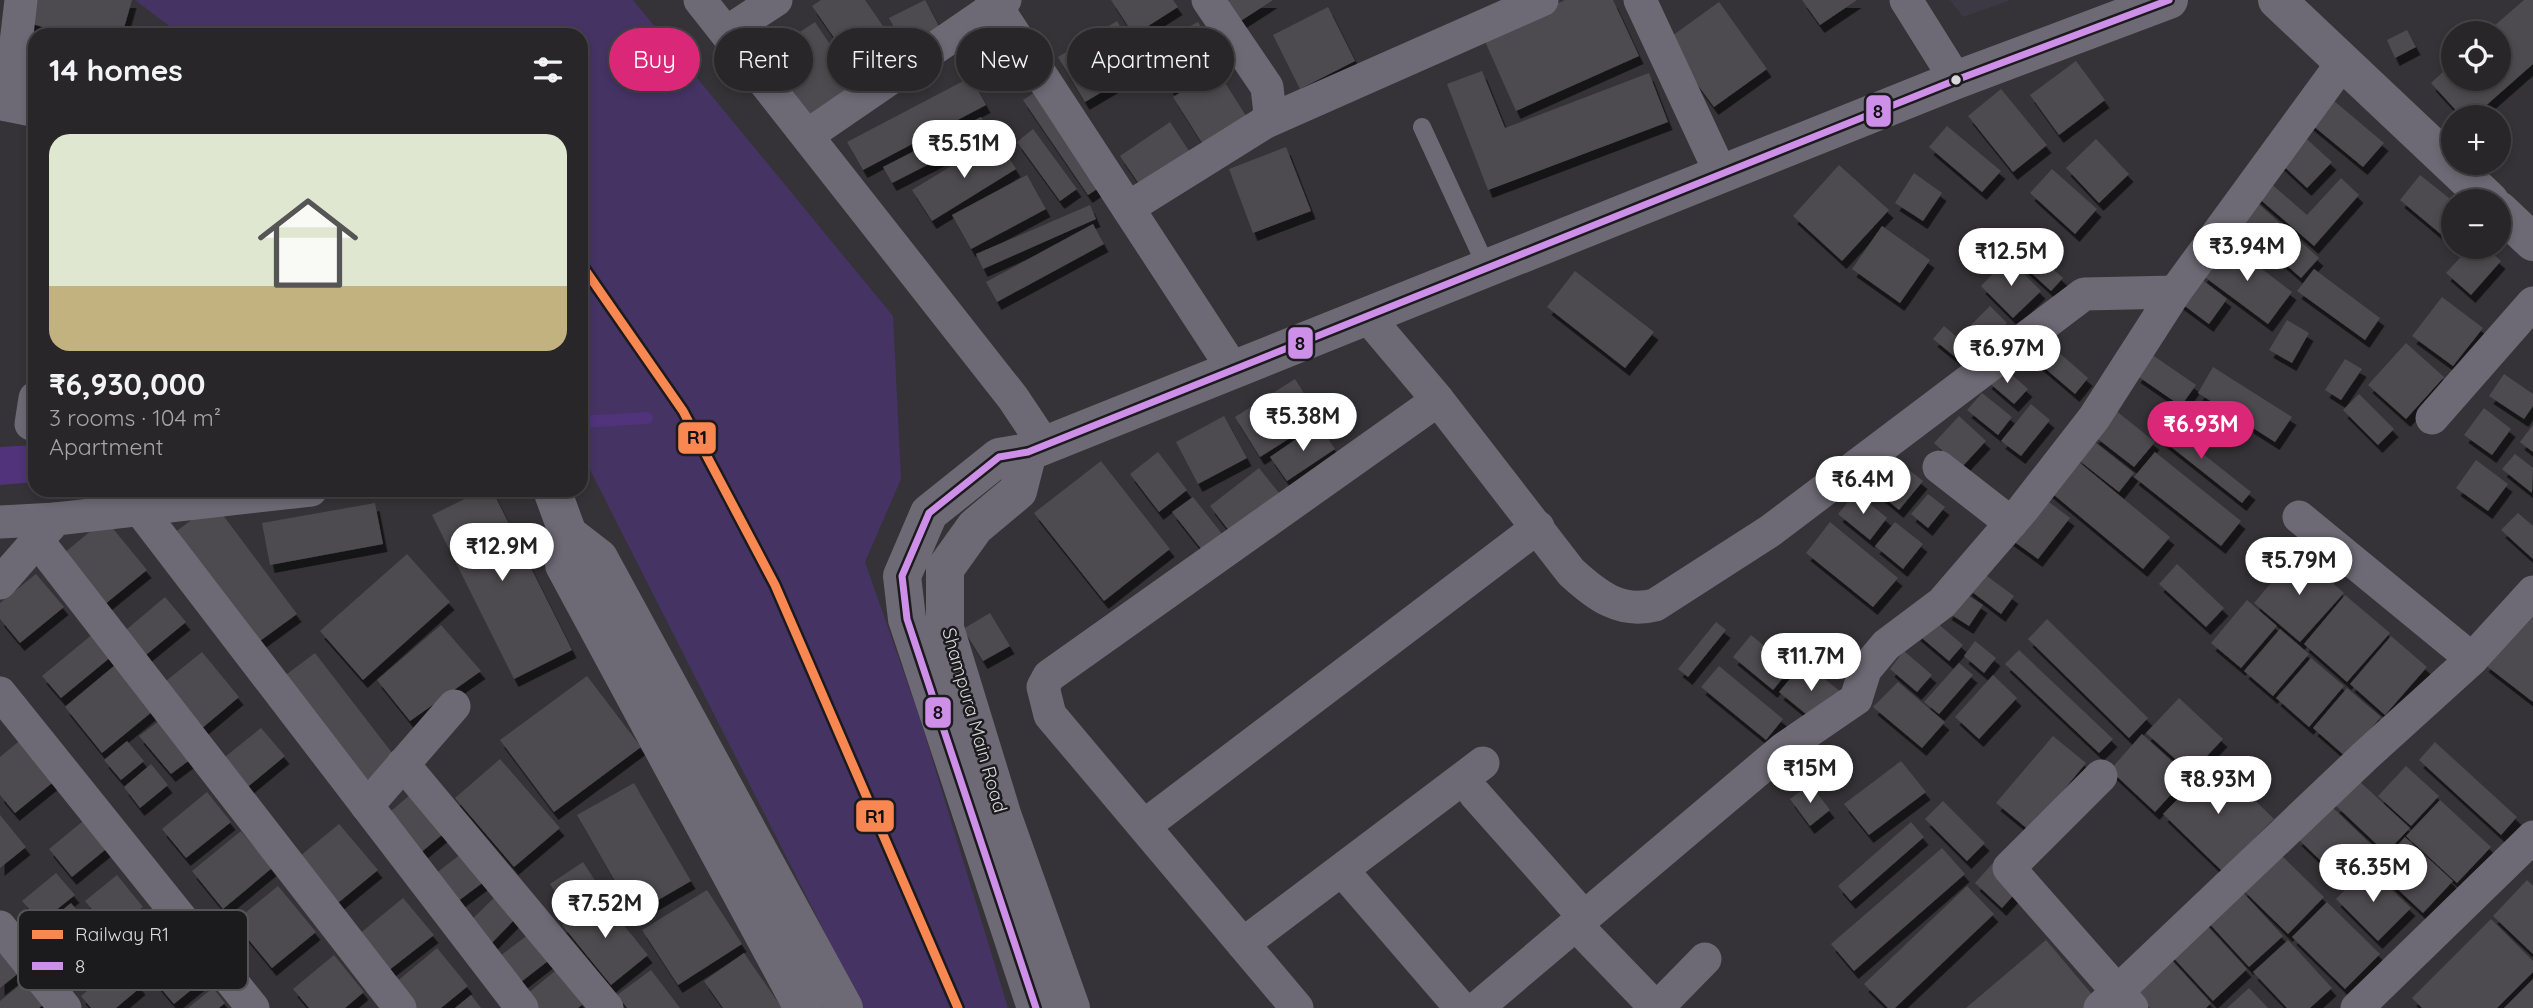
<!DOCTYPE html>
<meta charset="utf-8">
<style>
:root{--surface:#282629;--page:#302e31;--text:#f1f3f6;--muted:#a5a5a8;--line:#444346;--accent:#db2777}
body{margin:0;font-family:Quicksand,sans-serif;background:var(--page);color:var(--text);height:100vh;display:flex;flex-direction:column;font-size:26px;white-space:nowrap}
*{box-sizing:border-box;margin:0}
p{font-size:23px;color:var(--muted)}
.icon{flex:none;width:38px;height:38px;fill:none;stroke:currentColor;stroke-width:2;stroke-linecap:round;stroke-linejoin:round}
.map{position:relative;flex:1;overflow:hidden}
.drawer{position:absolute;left:28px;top:28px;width:560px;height:469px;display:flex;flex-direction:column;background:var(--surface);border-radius:21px;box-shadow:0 4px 10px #0003,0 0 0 2px var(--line)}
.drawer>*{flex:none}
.guide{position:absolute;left:609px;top:28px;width:665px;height:63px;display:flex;gap:14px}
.fabs{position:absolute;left:2441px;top:21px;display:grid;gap:14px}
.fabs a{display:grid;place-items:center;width:70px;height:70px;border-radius:50%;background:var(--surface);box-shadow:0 4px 10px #0003,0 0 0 2px var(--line);font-size:35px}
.price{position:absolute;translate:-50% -60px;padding:0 16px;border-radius:24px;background:#fff;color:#222;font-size:23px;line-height:46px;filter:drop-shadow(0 2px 4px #0008)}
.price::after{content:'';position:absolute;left:50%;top:42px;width:21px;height:16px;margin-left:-10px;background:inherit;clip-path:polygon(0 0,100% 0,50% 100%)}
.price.active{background:var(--accent);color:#fff}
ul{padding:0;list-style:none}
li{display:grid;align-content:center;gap:14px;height:371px;padding:0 21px}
li span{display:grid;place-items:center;height:217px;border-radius:21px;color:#555}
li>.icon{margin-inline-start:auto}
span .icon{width:126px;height:126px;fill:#fffc;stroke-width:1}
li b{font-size:30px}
h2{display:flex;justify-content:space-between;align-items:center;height:84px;padding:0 21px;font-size:30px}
.chip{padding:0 24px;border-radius:32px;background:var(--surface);box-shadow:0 4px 10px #0003,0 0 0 2px var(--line);font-size:24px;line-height:63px}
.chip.active{background:var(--accent);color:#fff}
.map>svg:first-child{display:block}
</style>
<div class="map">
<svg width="2533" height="1008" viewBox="0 0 2533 1008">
<defs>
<filter id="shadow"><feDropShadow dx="4.5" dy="8" stdDeviation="0" flood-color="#0009"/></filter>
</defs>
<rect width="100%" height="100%" fill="#353337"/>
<!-- built -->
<path fill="#3c3944" d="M1950 0H2011L1963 17Z"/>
<!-- green -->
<path fill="#453364" d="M135 0H633L893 316 901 479 865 562 920 719 1008 1008H863L581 452V35H181Z"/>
<!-- water -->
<path fill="#50337b" d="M35 445V482L0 485V447Z"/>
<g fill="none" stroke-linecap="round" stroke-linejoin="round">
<!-- stream -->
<path stroke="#50337b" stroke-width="12" d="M581 422 647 418"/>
</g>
<!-- building -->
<g fill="#4d4b4f" filter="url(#shadow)">
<path d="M31 0H132L122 35H71L25 22Z"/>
<path d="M821 0H865L903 55 865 82 812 6Z"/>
<path d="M925 0 941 30 906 49 889 18Z"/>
<path d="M1111 0H1173L1178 7 1134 35Z"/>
<path d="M1229 0H1273L1239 22 1226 2Z"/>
<path d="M1565 0H1613L1639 56 1516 111 1483 37Z"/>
<path d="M1802 0H1857L1820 25Z"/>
<path d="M2524 0H2533V64L2473 117H2462L2431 83 2454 62V79H2499V33H2486Z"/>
<path d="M1719 2 1767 69 1714 107 1665 41Z"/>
<path d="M1328 7 1355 61 1300 89 1273 35Z"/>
<path d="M1117 21 1144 67 1085 102 1058 57Z"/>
<path d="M815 22 857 85 806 119 764 56Z"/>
<path d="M1198 22 1221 64 1171 90 1148 48Z"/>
<path d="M2407 30 2416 47 2395 58 2387 40Z"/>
<path d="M28 45 35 46V88L19 85Z"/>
<path d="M2076 61 2105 100 2059 135 2030 95Z"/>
<path d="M1217 70 1253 127 1209 154 1173 97Z"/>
<path d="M1482 71 1505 128 1649 73 1668 122 1488 190 1447 84Z"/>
<path d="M971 77 986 105 863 170 847 142Z"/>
<path d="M1041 88 1106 183 1088 195 1023 100Z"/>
<path d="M2001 89 2047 145 2013 172 1968 116Z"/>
<path d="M2327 95 2384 143 2363 167 2306 120Z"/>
<path d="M981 117 990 133 892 183 883 167Z"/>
<path d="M1170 122 1191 154 1141 187 1120 156Z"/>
<path d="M1947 126 2001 171 1982 192 1929 147Z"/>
<path d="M1033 129 1077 189 1060 201 1017 142Z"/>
<path d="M2300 133 2332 162 2307 188 2276 159Z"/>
<path d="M997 138 1016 169 932 221 912 190Z"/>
<path d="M2096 139 2129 174 2099 203 2066 168Z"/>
<path d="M1286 147 1311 211 1253 233 1229 169Z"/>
<path d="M1839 165 1889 210 1842 261 1793 216Z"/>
<path d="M2052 169 2097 209 2075 234 2030 193Z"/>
<path d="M1914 173 1942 193 1923 221 1895 203Z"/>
<path d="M1027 175 1046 209 971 249 952 215Z"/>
<path d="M2420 175 2454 202V236L2449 241 2400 200Z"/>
<path d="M2341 178 2359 195 2314 246 2255 195 2268 181 2307 215Z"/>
<path d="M2253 199 2319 258 2301 278 2235 220Z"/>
<path d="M1090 205 1096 219 983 269 976 254Z"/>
<path d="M1093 224 1104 244 997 302 986 282Z"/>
<path d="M1882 226 1930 260 1900 303 1852 269Z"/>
<path d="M2020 239 2063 278 2051 291 2008 252Z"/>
<path d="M2227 242 2292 292 2268 324 2202 275Z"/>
<path d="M2470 247H2485L2501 261 2471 295 2446 273Z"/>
<path d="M2008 258 2041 291 2013 318 1981 286Z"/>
<path d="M2314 269 2380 318 2365 340 2297 291Z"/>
<path d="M1575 271 1654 332 1625 368 1547 307Z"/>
<path d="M2196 275 2227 299 2209 324 2178 301Z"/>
<path d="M2442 297 2483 328 2453 366 2412 336Z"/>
<path d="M1990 306 2007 323 1984 346 1966 330Z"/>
<path d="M2287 320 2309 333 2292 363 2269 350Z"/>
<path d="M1944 326 1974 352 1964 364 1933 339Z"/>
<path d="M2048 343 2088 378 2075 394 2034 359Z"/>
<path d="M2406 343 2444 377 2406 419 2368 385Z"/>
<path d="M2151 354 2196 385 2181 406 2136 375Z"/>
<path d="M2345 359 2362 369 2341 400 2325 390Z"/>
<path d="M2001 365 2028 389 2014 404 1987 381Z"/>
<path d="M2213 367 2292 417 2275 442 2198 393Z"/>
<path d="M2504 374 2533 394V406L2524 419 2489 396Z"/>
<path d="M1295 379 1320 419 1260 457 1235 417Z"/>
<path d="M1982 393 2012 417 1998 435 1967 410Z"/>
<path d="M2359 394 2394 429 2378 445 2343 410Z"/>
<path d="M2031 404 2050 420 2021 456 2001 441Z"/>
<path d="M2484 408 2511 429 2492 455 2464 435Z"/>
<path d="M2115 410 2155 442 2134 467 2094 436Z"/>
<path d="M1224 416 1247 458 1198 484 1176 442Z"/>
<path d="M1959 416 1986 441 1961 468 1934 443Z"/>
<path d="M2159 419 2251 492 2242 503 2151 431Z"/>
<path d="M1318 424 1335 449 1287 481 1270 457Z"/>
<path d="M2533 425V452L2520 442Z"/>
<path d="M2091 439 2134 473 2119 492 2076 458Z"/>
<path d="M1158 452 1187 490 1159 512 1130 474Z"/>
<path d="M2155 452 2241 521 2221 546 2134 477Z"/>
<path d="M2515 454 2533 468 2532 493 2502 469Z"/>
<path d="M2074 458 2170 537 2143 569 2048 490Z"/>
<path d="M2476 460 2508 484 2488 511 2456 488Z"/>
<path d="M1101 461 1170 549 1104 601 1034 513Z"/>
<path d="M1904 466 1923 481 1899 510 1880 494Z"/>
<path d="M1259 468 1279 493 1230 532 1210 506Z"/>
<path d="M483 490H492L572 650 514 679 432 515Z"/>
<path d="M1856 492 1887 518 1870 540 1838 514Z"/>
<path d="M1928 494 1945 507 1928 528 1911 514Z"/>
<path d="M2041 496 2070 518 2038 559 2009 538Z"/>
<path d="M1193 497 1222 534 1202 550 1172 512Z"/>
<path d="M214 503 297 614 253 646 170 536Z"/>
<path d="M375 503 383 544 270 565 262 523Z"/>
<path d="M2518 513 2533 526V559L2501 530Z"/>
<path d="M105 519 147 570 99 609 57 559Z"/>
<path d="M1830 522 1898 578 1873 607 1806 553Z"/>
<path d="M1895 522 1923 544 1903 569 1875 546Z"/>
<path d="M2297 552 2344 593 2300 642 2254 603Z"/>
<path d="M407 554 450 602 363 680 320 631Z"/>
<path d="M2177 564 2224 608 2206 627 2159 584Z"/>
<path d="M1980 571 2014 596 2001 614 1967 588Z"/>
<path d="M36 574 64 607 20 643 0 619V603Z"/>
<path d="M1961 591 1983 605 1969 626 1947 612Z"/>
<path d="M2345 595 2390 633 2347 682 2304 644Z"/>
<path d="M165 597 186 622 141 659 120 635Z"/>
<path d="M2247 600 2277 626 2241 668 2211 643Z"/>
<path d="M990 613 1010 646 983 661 963 629Z"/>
<path d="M2533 614V702L2484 664Z"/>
<path d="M1930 617 1963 645 1949 661 1916 633Z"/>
<path d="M2047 619 2148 718 2129 738 2028 639Z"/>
<path d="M1716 622 1726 630 1688 677 1678 669Z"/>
<path d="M441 625 481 671 410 721 377 680Z"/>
<path d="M2280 629 2309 654 2273 696 2244 671Z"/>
<path d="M94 633 112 656 61 698 42 676Z"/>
<path d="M1751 635 1791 668 1773 690 1733 657Z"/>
<path d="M2391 636 2427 667 2385 715 2350 684Z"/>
<path d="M1975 641 1996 658 1984 673 1964 656Z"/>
<path d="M2019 650 2113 739 2099 753 2005 664Z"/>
<path d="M1904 651 1932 675 1917 692 1890 669Z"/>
<path d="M202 652 239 697 194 735 156 689Z"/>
<path d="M315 653 396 758 360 786 279 680Z"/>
<path d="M2311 658 2344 686 2309 727 2276 698Z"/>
<path d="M1804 662 1842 693 1817 723 1779 692Z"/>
<path d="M1959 663 1973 675 1939 714 1924 702Z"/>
<path d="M114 666 153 711 102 753 65 707Z"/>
<path d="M1719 666 1783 719 1766 740 1701 687Z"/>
<path d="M1993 675 2017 698 1979 739 1955 717Z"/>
<path d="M587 676 641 747 554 812 500 740Z"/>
<path d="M1898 682 1945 722 1922 748 1873 707Z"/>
<path d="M2347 688 2381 717 2346 757 2313 728Z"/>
<path d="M2179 698 2223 739 2191 773 2146 733Z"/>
<path d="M159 721 191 759 171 774 139 736Z"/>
<path d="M261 728 285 756 244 790 220 761Z"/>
<path d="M2142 734 2188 776 2155 812 2110 770Z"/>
<path d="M2053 736 2086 763 2030 831 1996 803Z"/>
<path d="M23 738 57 779 15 813 0 795V757Z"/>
<path d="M127 741 144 761 121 780 104 760Z"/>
<path d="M2435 742 2517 817 2501 835 2419 760Z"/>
<path d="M1807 745 1824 759 1800 788 1783 774Z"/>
<path d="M500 759 560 828 514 867 455 798Z"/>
<path d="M1901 761 1926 792 1869 835 1844 804Z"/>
<path d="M2215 761 2274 819 2222 871 2163 814Z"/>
<path d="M151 764 168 785 140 808 124 787Z"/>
<path d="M2406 766 2439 796 2411 826 2378 796Z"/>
<path d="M2359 781 2410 828 2386 853 2335 805Z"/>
<path d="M634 783 691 881 634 914 577 815Z"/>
<path d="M1810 784 1830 810 1810 826 1790 799Z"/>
<path d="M416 790 449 829 418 855 385 816Z"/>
<path d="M207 792 231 822 186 858 162 829Z"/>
<path d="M2440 800 2491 847 2457 883 2406 836Z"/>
<path d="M1943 801 1985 843 1967 861 1925 819Z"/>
<path d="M2330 805 2378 851 2345 884 2297 838Z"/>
<path d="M0 815 26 847 0 868Z"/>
<path d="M88 817 111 845 72 877 49 849Z"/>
<path d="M1911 822 1924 837 1851 901 1838 886Z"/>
<path d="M339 824 378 870 333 907 294 861Z"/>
<path d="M241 831 272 868 223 909 192 871Z"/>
<path d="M2405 837 2453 881 2423 913 2376 869Z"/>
<path d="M470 847 493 875 453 905 431 877Z"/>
<path d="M1942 848 1965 874 1854 971 1831 944Z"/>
<path d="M2278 852 2324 897 2288 934 2242 889Z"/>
<path d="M583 862 600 888 567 910 550 884Z"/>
<path d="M1993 863 2020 888 2002 908 1975 883Z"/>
<path d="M2368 867 2411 908 2378 941 2336 899Z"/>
<path d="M56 873 75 895 41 922 22 901Z"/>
<path d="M117 875 143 907 112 933 85 901Z"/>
<path d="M2527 880 2533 886V954L2493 916Z"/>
<path d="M278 886 316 932 272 968 234 922Z"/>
<path d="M1967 886 1994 914 1895 1008H1888L1864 984Z"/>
<path d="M2239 888 2283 936 2249 967 2205 919Z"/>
<path d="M707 890 742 944 678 985 642 930Z"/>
<path d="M499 893 520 914 484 951 462 929Z"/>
<path d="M599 895 648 955 611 985 562 925Z"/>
<path d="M403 898 434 935 388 971 358 935Z"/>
<path d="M2327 902 2380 954 2345 989 2292 937Z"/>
<path d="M71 903 94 931 61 957 38 930Z"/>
<path d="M2491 919 2533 961V972L2497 1008H2422L2412 998Z"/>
<path d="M2202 920 2247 969 2213 1001 2168 952Z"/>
<path d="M537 928 557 954 512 989 492 962Z"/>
<path d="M2046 940 2095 998 2084 1008H1966Z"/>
<path d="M2288 940 2332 988 2310 1008H2287L2253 972Z"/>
<path d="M437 948 468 986 441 1008H416L395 983Z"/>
<path d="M3 951 20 972 0 988V954Z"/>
<path d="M185 951 207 977 174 1004 152 978Z"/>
<path d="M744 953 782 1008H723L704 981Z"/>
<path d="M334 955 364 992 345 1008H309L293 989Z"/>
<path d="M2167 955 2211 1003 2206 1008H2150L2131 988Z"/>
<path d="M122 963 141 987 116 1008H91L81 996Z"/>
<path d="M651 970 680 1008H627L617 995Z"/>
<path d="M555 971 583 1004 578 1008H531L522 998Z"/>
<path d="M32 975 52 998 39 1008H0V1001Z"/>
<path d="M2533 979V1008H2504Z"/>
<path d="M213 988 225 1003 219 1008H188Z"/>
<path d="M2249 988 2268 1008H2227Z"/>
<path d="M471 995 481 1008H455Z"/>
</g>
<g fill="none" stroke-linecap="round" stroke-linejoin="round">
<!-- service -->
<path stroke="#6e6a75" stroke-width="18" d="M1422 127 1487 268"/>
<!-- minor -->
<g stroke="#6e6a75" stroke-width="33">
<path d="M700 0 1013 398 1043 443"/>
<path d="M992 0 1233 369"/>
<path d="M1640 0 1721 174"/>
<path d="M1906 0 1956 80"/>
<path d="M727 32 776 0"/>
<path d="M9 103 21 0"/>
<path d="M1264 123 1542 0"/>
<path d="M808 135 1005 0"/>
<path d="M1128 208 1264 123 1270 114 1267 87 1208 0"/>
<path d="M2175 292 2343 62"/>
<path d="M1367 316 1438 400 1571 572C1596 595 1620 614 1655 605L1770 531 2084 294 2175 292 2094 418 2023 509 1942 603 1886 645 1865 670 1856 699 1783 749 1477 1008"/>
<path d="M2432 418 2533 303"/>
<path d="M31 424 35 398"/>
<path d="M1939 467 2011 523"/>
<path d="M141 511 522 1008"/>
<path d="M0 522 56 519"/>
<path d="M37 540 400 1008"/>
<path d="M0 583 56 519 311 490"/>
<path d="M2472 659 2533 592"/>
<path d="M0 693 253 1008"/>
<path d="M403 764 607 1008"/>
<path d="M2101 776 2009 868 2132 1008"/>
<path d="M1475 794 1585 918"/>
<path d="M367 806 454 706"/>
<path d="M1144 826 1538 527"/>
<path d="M1342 870 1461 1008"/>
<path d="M1577 926 1656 1008"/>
<path d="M0 927 65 1008"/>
<path d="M1243 944 1483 763"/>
<path d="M1297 1008 1050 715 1043 687 1049 676 1438 400"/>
<path d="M1657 1008 1705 959"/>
<path d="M2100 1008 2365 756 2472 659 2299 517"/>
<path d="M2357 1008 2533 837"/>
</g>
<!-- tertiary -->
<g stroke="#6e6a75" stroke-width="38">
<path d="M2277 0 2490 201"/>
<path d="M0 101 35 108"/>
<path d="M2499 210 2533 242"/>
<path d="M1028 452 1018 491 975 527 945 569V628L1002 814 1071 1008"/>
<path d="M552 490 568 534 564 565 803 1008"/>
<path d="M568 534 599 558 844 1008"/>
<path d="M1036 1008 907 619 902 576 929 513 999 457 1028 452 1956 80 2169 0"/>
</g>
<!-- bus-1 casing -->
<g stroke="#1b1a1d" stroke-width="12">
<path id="bus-1" d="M1036 1008 907 619 902 576 929 513 999 457 1028 452 1956 80 2169 0"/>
</g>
<!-- bus-1 -->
<use href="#bus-1" stroke="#ce8fe9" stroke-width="7"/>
<!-- rail-1 casing -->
<g stroke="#1b1a1d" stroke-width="14">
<path id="rail-1" d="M581 264 683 411 775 585 958 1008"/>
</g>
<!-- rail-1 -->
<use href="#rail-1" stroke="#f88751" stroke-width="9"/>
</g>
<!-- markers -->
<circle fill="#d9d8dc" stroke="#1b1a1d" stroke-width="2.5" cx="1956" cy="80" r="6"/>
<g text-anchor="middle" stroke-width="5" stroke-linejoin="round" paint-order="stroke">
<!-- street labels -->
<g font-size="19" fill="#d9d8dc" stroke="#1b1a1d">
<text transform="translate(975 720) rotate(74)" y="7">Shampura Main Road</text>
</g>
</g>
<!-- legend -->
<rect x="18" y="910" width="230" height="80" rx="10" fill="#1b1a1d" stroke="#545356" stroke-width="2"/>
<rect x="32" y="930" width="31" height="9" fill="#f88751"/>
<rect x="32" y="962" width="31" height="8" fill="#ce8fe9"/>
<g font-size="19" fill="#d9d8dc">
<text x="75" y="941">Railway R1</text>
<text x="75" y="973">8</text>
</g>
<g stroke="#1b1a1d" stroke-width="2.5">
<rect x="1865" y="94" width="27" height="34" rx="7" fill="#ce8fe9"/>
<rect x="1287" y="326" width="27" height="34" rx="7" fill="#ce8fe9"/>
<rect x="677" y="421" width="40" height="34" rx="7" fill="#f88751"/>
<rect x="924" y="696" width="28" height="33" rx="7" fill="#ce8fe9"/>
<rect x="855" y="799" width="40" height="34" rx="7" fill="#f88751"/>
</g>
<g font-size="19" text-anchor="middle" font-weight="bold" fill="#111">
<text x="1878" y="118">8</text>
<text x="1300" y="350">8</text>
<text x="697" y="444">R1</text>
<text x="938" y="719">8</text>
<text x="875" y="823">R1</text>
</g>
</svg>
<div class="fabs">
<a><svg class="icon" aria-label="locate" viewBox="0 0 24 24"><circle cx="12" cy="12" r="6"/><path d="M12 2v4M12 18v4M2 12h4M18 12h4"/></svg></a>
<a>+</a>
<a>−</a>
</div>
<b class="price" style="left:964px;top:180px">₹5.51M</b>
<b class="price" style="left:2247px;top:283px">₹3.94M</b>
<b class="price" style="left:2011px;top:288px">₹12.5M</b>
<b class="price" style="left:2007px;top:385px">₹6.97M</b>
<b class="price" style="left:1303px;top:453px">₹5.38M</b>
<b class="price active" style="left:2201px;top:461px">₹6.93M</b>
<b class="price" style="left:1863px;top:516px">₹6.4M</b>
<b class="price" style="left:502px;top:583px">₹12.9M</b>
<b class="price" style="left:2299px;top:597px">₹5.79M</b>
<b class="price" style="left:1811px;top:693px">₹11.7M</b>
<b class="price" style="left:1810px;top:805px">₹15M</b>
<b class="price" style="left:2218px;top:816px">₹8.93M</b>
<b class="price" style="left:2373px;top:904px">₹6.35M</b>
<b class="price" style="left:605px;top:940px">₹7.52M</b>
<div class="guide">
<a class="chip active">Buy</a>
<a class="chip">Rent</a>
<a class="chip">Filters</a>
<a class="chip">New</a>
<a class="chip">Apartment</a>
</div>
<section class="drawer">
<h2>14 homes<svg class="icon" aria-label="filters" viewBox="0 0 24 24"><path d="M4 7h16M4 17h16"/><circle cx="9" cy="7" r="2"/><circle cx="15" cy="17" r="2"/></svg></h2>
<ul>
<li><span style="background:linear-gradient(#dfe7d0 70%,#c2b280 0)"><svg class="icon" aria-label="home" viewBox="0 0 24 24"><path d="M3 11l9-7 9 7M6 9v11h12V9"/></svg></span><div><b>₹6,930,000</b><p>3 rooms · 104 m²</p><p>Apartment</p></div></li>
</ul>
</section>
</div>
